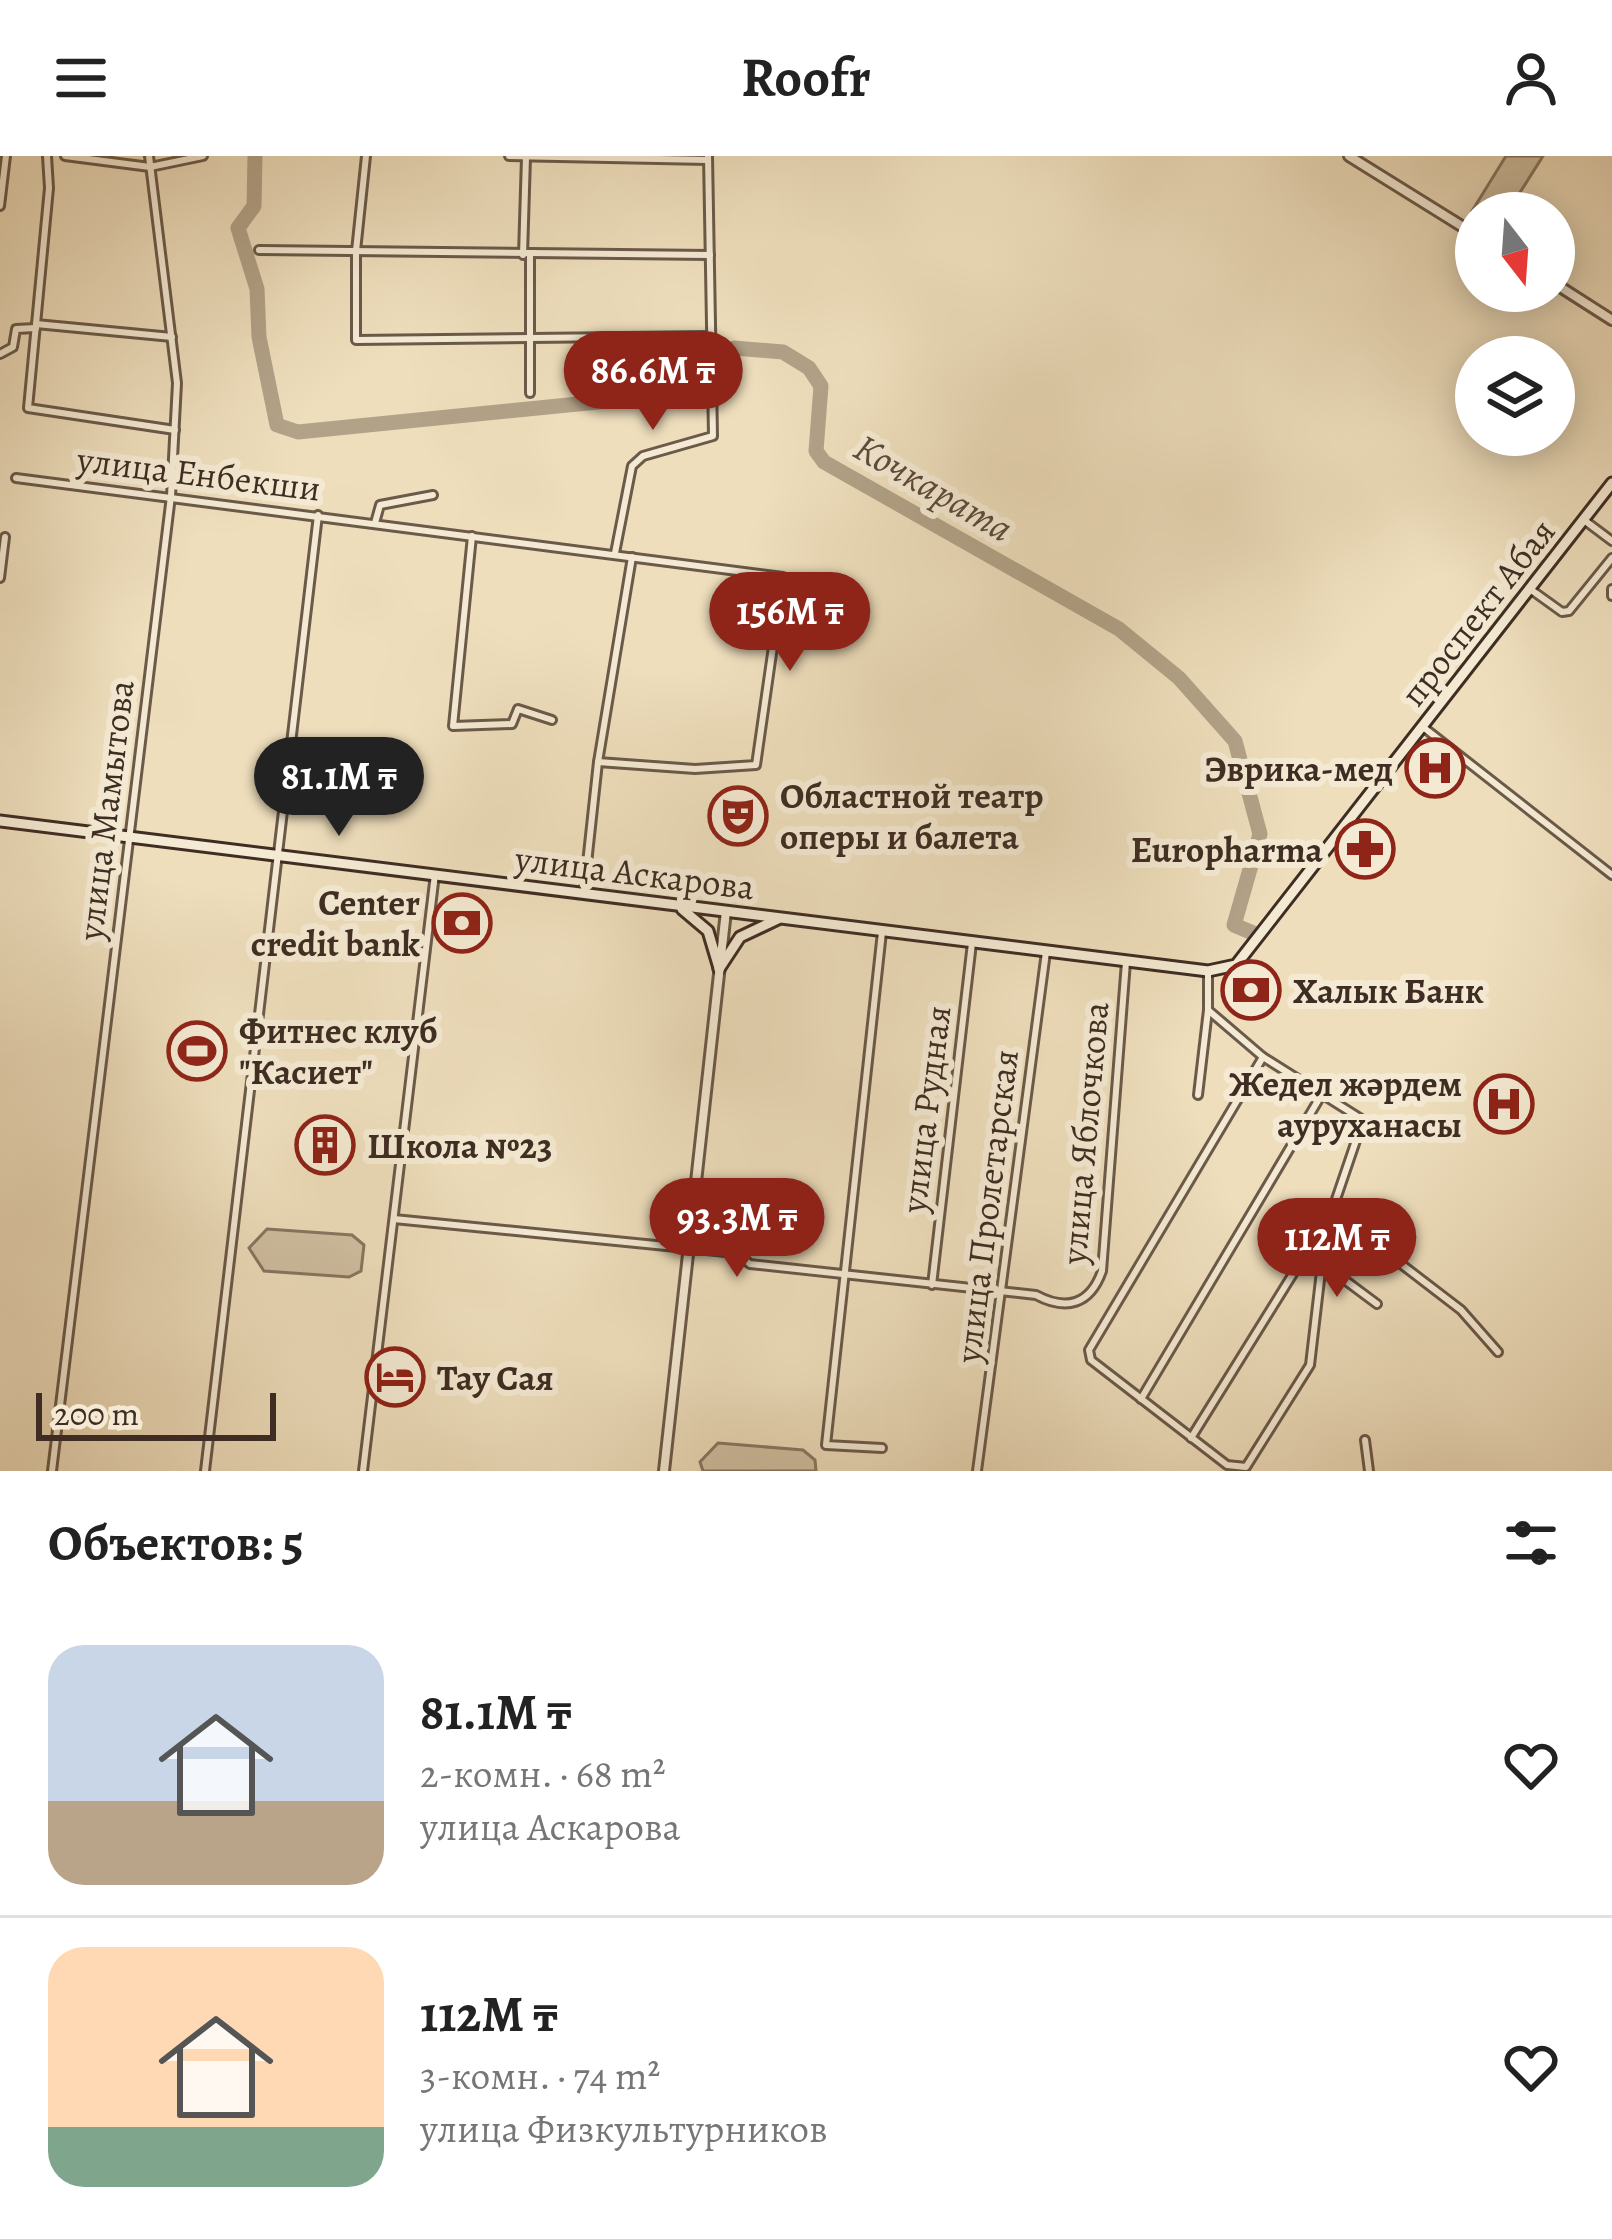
<!DOCTYPE html>
<html lang="ru">
<meta charset="utf-8">
<style>
:root{--surface:#fff;--page:#f2f2f2;--text:#222;--muted:#767676;--line:#e0e0e0;--accent:#8f2418}
body{margin:0;font-family:Alegreya,serif;background:var(--page);color:var(--text);height:100vh;display:flex;flex-direction:column;font-size:45px;white-space:nowrap}
*{box-sizing:border-box;margin:0}
p{font-size:39px;color:var(--muted)}
.icon{flex:none;width:66px;height:66px;fill:none;stroke:currentColor;stroke-width:2;stroke-linecap:round;stroke-linejoin:round}
.map{position:relative;height:1315px;overflow:hidden}
.side{display:flex;flex-direction:column;background:var(--surface);flex:1}
.side>*{flex:none}
.needle{width:78px;rotate:163deg}
.tools{position:absolute;left:1455px;top:36px;display:grid;gap:24px}
.tools a{display:grid;place-items:center;width:120px;height:120px;border-radius:50%;background:var(--surface);box-shadow:0 6px 30px #0003;font-size:60px}
.scale{position:absolute;left:36px;bottom:30px;width:240px;box-sizing:border-box;padding-left:12px;border:6px solid #3f2d23;border-top:0;font-size:33px;line-height:42px;white-space:nowrap;color:#3f2d23;-webkit-text-stroke:9px #f4ead3;paint-order:stroke}
.price{position:absolute;translate:-50% -102px;padding:0 27px;border-radius:42px;background:var(--accent);color:#fff;font-size:39px;line-height:78px;filter:drop-shadow(0 3px 6px #0008)}
.price::after{content:'';position:absolute;left:50%;top:72px;width:36px;height:27px;margin-left:-18px;background:inherit;clip-path:polygon(0 0,100% 0,50% 100%)}
.price.on{background:#222;color:#fff}
ul{padding:0;list-style:none}
li{display:flex;align-items:center;gap:36px;height:300px;padding:0 48px}
li+li{border-top:3px solid var(--line)}
li span{display:grid;place-items:center;flex:none;width:336px;height:240px;border-radius:36px;color:#555}
li>.icon{margin-inline-start:auto}
span .icon{width:144px;height:144px;fill:#fffc;stroke-width:1}
li b{font-size:51px}
h2{display:flex;justify-content:space-between;align-items:center;height:144px;padding:0 48px;font-size:51px}
header{display:flex;justify-content:space-between;align-items:center;height:156px;padding:0 48px;background:var(--surface);font-size:54px;font-weight:700}
.map>svg:first-child{display:block}
</style>
<header><svg class="icon" aria-label="menu" viewBox="0 0 24 24"><path d="M4 6h16M4 12h16M4 18h16"/></svg>Roofr<svg class="icon" aria-label="person" viewBox="0 0 24 24"><circle cx="12" cy="8" r="4"/><path d="M4 21q1-7 8-7t8 7"/></svg></header>
<div class="map">
<svg width="1612" height="1315" viewBox="0 0 1612 1315">
<rect width="100%" height="100%" fill="#eedebc"/>
<filter id="stains"><feTurbulence type="fractalNoise" baseFrequency=".00167" numOctaves="4"/><feColorMatrix values="0 0 0 0 .2 0 0 0 0 .09 0 0 0 0 .02 0 0 0 .5 -.17"/></filter>
<radialGradient id="worn" r=".72"><stop offset=".6" stop-color="#630" stop-opacity="0"/><stop offset="1" stop-color="#630" stop-opacity=".3"/></radialGradient>
<!-- green -->
<g fill="#d0c0a2" stroke="#887662" stroke-width="3">
<path d="M1506 0H1543L1507 57 1476 58 1472 55Z"/>
<path d="M267 1073 352 1079 364 1089 361 1115 349 1121 264 1115 249 1092Z"/>
<path d="M718 1287 803 1294 815 1304 816 1315H703L700 1306Z"/>
</g>
<g fill="none" stroke-linecap="round" stroke-linejoin="round">
<!-- river -->
<path stroke="#b2a288" stroke-width="15" d="M255 0 254 50 238 72 257 133 259 181 277 269 298 276 618 244 734 192 783 196 809 212 821 230 816 295 824 306 1119 473 1179 522 1235 585 1260 678 1234 769 1253 777"/>
<!-- minor casing -->
<g stroke="#6b5949" stroke-width="12">
<g id="minor">
<path d="M47 0 49 32 28 252 175 274"/>
<path d="M65 0 150 11 203 0"/>
<path d="M366 0 356 95V184L711 180"/>
<path d="M509 0 708 4"/>
<path d="M0 50 6 0"/>
<path d="M259 94 710 99"/>
<path d="M523 99 526 1"/>
<path d="M530 100V237"/>
<path d="M36 168 172 181"/>
<path d="M0 198 13 191 16 173 36 172"/>
<path d="M16 322 783 421 756 609 695 613 598 606"/>
<path d="M1584 364 1612 385"/>
<path d="M375 367 380 349 433 339"/>
<path d="M472 380 453 570 512 568 518 553 552 564"/>
<path d="M615 397 632 310 643 300 713 280 708 0"/>
<path d="M0 422 5 381"/>
<path d="M1530 433 1562 456 1569 455 1612 402"/>
<path d="M1612 433V440"/>
<path d="M1423 571 1612 719"/>
<path d="M584 735 598 606 632 401"/>
<path d="M1263 901 1089 1194 1091 1204 1227 1309 1246 1311 1310 1209 1322 1107 1306 1096"/>
<path d="M1198 939 1208 854"/>
<path d="M1332 1055 1461 1154 1498 1196"/>
<path d="M394 1063 736 1097 750 1108 1036 1139C1066 1155 1090 1149 1102 1115L1126 806"/>
<path d="M1322 1107 1377 1148"/>
<path d="M932 1129 972 787"/>
<path d="M1141 1243 1322 938"/>
<path d="M1191 1282 1332 1055 1363 964 1263 901 1208 854V815"/>
<path d="M1365 1284 1369 1315"/>
<path d="M882 1292 826 1289 882 776"/>
<path d="M52 1315 171 340 177 227 149 0"/>
<path d="M205 1315 318 359"/>
<path d="M363 1315 435 718"/>
<path d="M977 1315 1046 796"/>
</g>
</g>
<!-- tertiary casing -->
<g stroke="#6b5949" stroke-width="14">
<g id="tertiary">
<path d="M1349 0 1476 79"/>
<path d="M1554 127 1612 164"/>
<path d="M664 1315 726 755"/>
</g>
</g>
<!-- secondary casing -->
<g stroke="#3f2d23" stroke-width="15">
<g id="secondary">
<path d="M0 665 1208 815 1236 809 1612 327"/>
<path d="M682 753 708 775 719 812"/>
<path d="M719 813 740 781 778 763"/>
</g>
</g>
<!-- minor -->
<use href="#minor" stroke="#f4ead3" stroke-width="6"/>
<!-- tertiary -->
<use href="#tertiary" stroke="#f4ead3" stroke-width="8"/>
<!-- secondary -->
<use href="#secondary" stroke="#f4ead3" stroke-width="9"/>
</g>
<!-- icons -->
<defs>
<g id="hospital-ring" transform="scale(3)"><circle r="9.5" fill="#f4ead3" stroke="#8f2418" stroke-width="1.5"/><path d="M-5-5h3v3.5h4V-5h3V5h-3V1.5h-4V5h-3Z" fill="#8f2418"/></g>
<g id="theatre-ring" transform="scale(3)"><circle r="9.5" fill="#f4ead3" stroke="#8f2418" stroke-width="1.5"/><path d="M-5-5.5Q0-4 5-5.5V0Q5 5 0 6Q-5 5-5 0ZM-3.3-2.5H-1v1.5H-3.3ZM1-2.5H3.3v1.5H1ZM-2.8 1Q0 5.5 2.8 1Z" fill="#8f2418"/></g>
<g id="pharmacy-ring" transform="scale(3)"><circle r="9.5" fill="#f4ead3" stroke="#8f2418" stroke-width="1.5"/><path d="M-2-6h4v4h4v4h-4v4h-4v-4h-4v-4h4Z" fill="#8f2418"/></g>
<g id="bank-ring" transform="scale(3)"><circle r="9.5" fill="#f4ead3" stroke="#8f2418" stroke-width="1.5"/><path d="M-6-4H6V4H-6ZM0-2.3a2.3 2.3 0 1 0 0 4.6a2.3 2.3 0 1 0 0-4.6Z" fill="#8f2418"/></g>
<g id="stadium-ring" transform="scale(3)"><circle r="9.5" fill="#f4ead3" stroke="#8f2418" stroke-width="1.5"/><path d="M0-5a6.5 5 0 1 0 0 10a6.5 5 0 1 0 0-10ZM-3.5-1.8h7v3.6h-7Z" fill="#8f2418"/></g>
<g id="building-ring" transform="scale(3)"><circle r="9.5" fill="#f4ead3" stroke="#8f2418" stroke-width="1.5"/><path d="M-4-6H4V6H1V3H-1V6H-4ZM-2.5-4.3h1.7v1.8h-1.7ZM.8-4.3h1.7v1.8H.8ZM-2.5-1h1.7V.8h-1.7ZM.8-1h1.7V.8H.8Z" fill="#8f2418"/></g>
<g id="hotel-ring" transform="scale(3)"><circle r="9.5" fill="#f4ead3" stroke="#8f2418" stroke-width="1.5"/><path d="M-6-4.5h1.5V1H6V5H4.5V3h-9V5H-6ZM-4 0a1.8 1.8 0 1 1 3.6 0ZM.5 0V-2.5h3Q6-2.5 6 0Z" fill="#8f2418"/></g>
</defs>
<g fill-rule="evenodd">
<use href="#hospital-ring" x="1435" y="612"/>
<use href="#theatre-ring" x="738" y="660"/>
<use href="#pharmacy-ring" x="1365" y="693"/>
<use href="#bank-ring" x="462" y="767"/>
<use href="#bank-ring" x="1251" y="834"/>
<use href="#stadium-ring" x="197" y="895"/>
<use href="#hospital-ring" x="1504" y="948"/>
<use href="#building-ring" x="325" y="989"/>
<use href="#hotel-ring" x="395" y="1221"/>
</g>
<g text-anchor="middle" stroke-width="12" stroke-linejoin="round" paint-order="stroke">
<!-- street labels -->
<g font-size="36" fill="#3f2d23" stroke="#f4ead3">
<text transform="translate(199 317) rotate(7)" y="13">улица Енбекши</text>
<text transform="translate(1477 456) rotate(-52)" y="13">проспект Абая</text>
<text transform="translate(105 654) rotate(-83)" y="13">улица Мамытова</text>
<text transform="translate(635 716) rotate(7)" y="13">улица Аскарова</text>
<text transform="translate(925 953) rotate(-83)" y="13">улица Рудная</text>
<text transform="translate(1084 977) rotate(-85)" y="13">улица Яблочкова</text>
<text transform="translate(986 1050) rotate(-83)" y="13">улица Пролетарская</text>
</g>
<!-- poi labels -->
<g font-size="36" font-weight="bold" fill="#3f2d23" stroke="#f4ead3" text-anchor="start">
<text x="1393" y="625" text-anchor="end">Эврика-мед</text>
<text x="780" y="652">Областной театр<tspan x="780" dy="41">оперы и балета</tspan></text>
<text x="1323" y="706" text-anchor="end">Europharma</text>
<text x="420" y="759" text-anchor="end">Center<tspan x="420" dy="41">credit bank</tspan></text>
<text x="1293" y="847">Халык Банк</text>
<text x="239" y="887">Фитнес клуб<tspan x="239" dy="41">"Касиет"</tspan></text>
<text x="1462" y="940" text-anchor="end">Жедел жәрдем<tspan x="1462" dy="41">ауруханасы</tspan></text>
<text x="367" y="1002">Школа №23</text>
<text x="437" y="1234">Тау Сая</text>
</g>
<!-- water labels -->
<g font-size="39" font-style="italic" fill="#5c4a3c" stroke="#f4ead3">
<text transform="translate(934 331) rotate(30)" y="14">Кочкарата</text>
</g>
</g>
<rect width="100%" height="100%" filter="url(#stains)"/>
<rect width="100%" height="100%" fill="url(#worn)"/>
</svg>
<div class="tools">
<a><svg class="needle" viewBox="-14 -14 28 28"><path d="M0-13l5 13h-10z" fill="#e53935"/><path d="M0 13l5-13h-10z" fill="#767676"/></svg></a>
<a><svg class="icon" aria-label="layers" viewBox="0 0 24 24"><path d="M12 4l9 5-9 5-9-5zM3 14l9 5 9-5"/></svg></a>
</div>
<div class="scale">200 m</div>
<b class="price" style="left:653px;top:277px">86.6M ₸</b>
<b class="price" style="left:790px;top:518px">156M ₸</b>
<b class="price on" style="left:339px;top:683px">81.1M ₸</b>
<b class="price" style="left:737px;top:1124px">93.3M ₸</b>
<b class="price" style="left:1337px;top:1144px">112M ₸</b>
</div>
<section class="side">
<h2>Объектов: 5<svg class="icon" aria-label="filters" viewBox="0 0 24 24"><path d="M4 7h16M4 17h16"/><circle cx="9" cy="7" r="2"/><circle cx="15" cy="17" r="2"/></svg></h2>
<ul>
<li><span style="background:linear-gradient(#c9d6e8 65%,#b9a48a 0)"><svg class="icon" aria-label="home" viewBox="0 0 24 24"><path d="M3 11l9-7 9 7M6 9v11h12V9"/></svg></span><div><b>81.1M ₸</b><p>2-комн. · 68 m²</p><p>улица Аскарова</p></div><svg class="icon" aria-label="heart" viewBox="0 0 24 24"><path d="M12 20l-8-8c-3-5 5-10 8-4 3-6 11-1 8 4z"/></svg></li>
<li><span style="background:linear-gradient(#ffd9b3 75%,#7fa58c 0)"><svg class="icon" aria-label="home" viewBox="0 0 24 24"><path d="M3 11l9-7 9 7M6 9v11h12V9"/></svg></span><div><b>112M ₸</b><p>3-комн. · 74 m²</p><p>улица Физкультурников</p></div><svg class="icon" aria-label="heart" viewBox="0 0 24 24"><path d="M12 20l-8-8c-3-5 5-10 8-4 3-6 11-1 8 4z"/></svg></li>
</ul>
</section>
